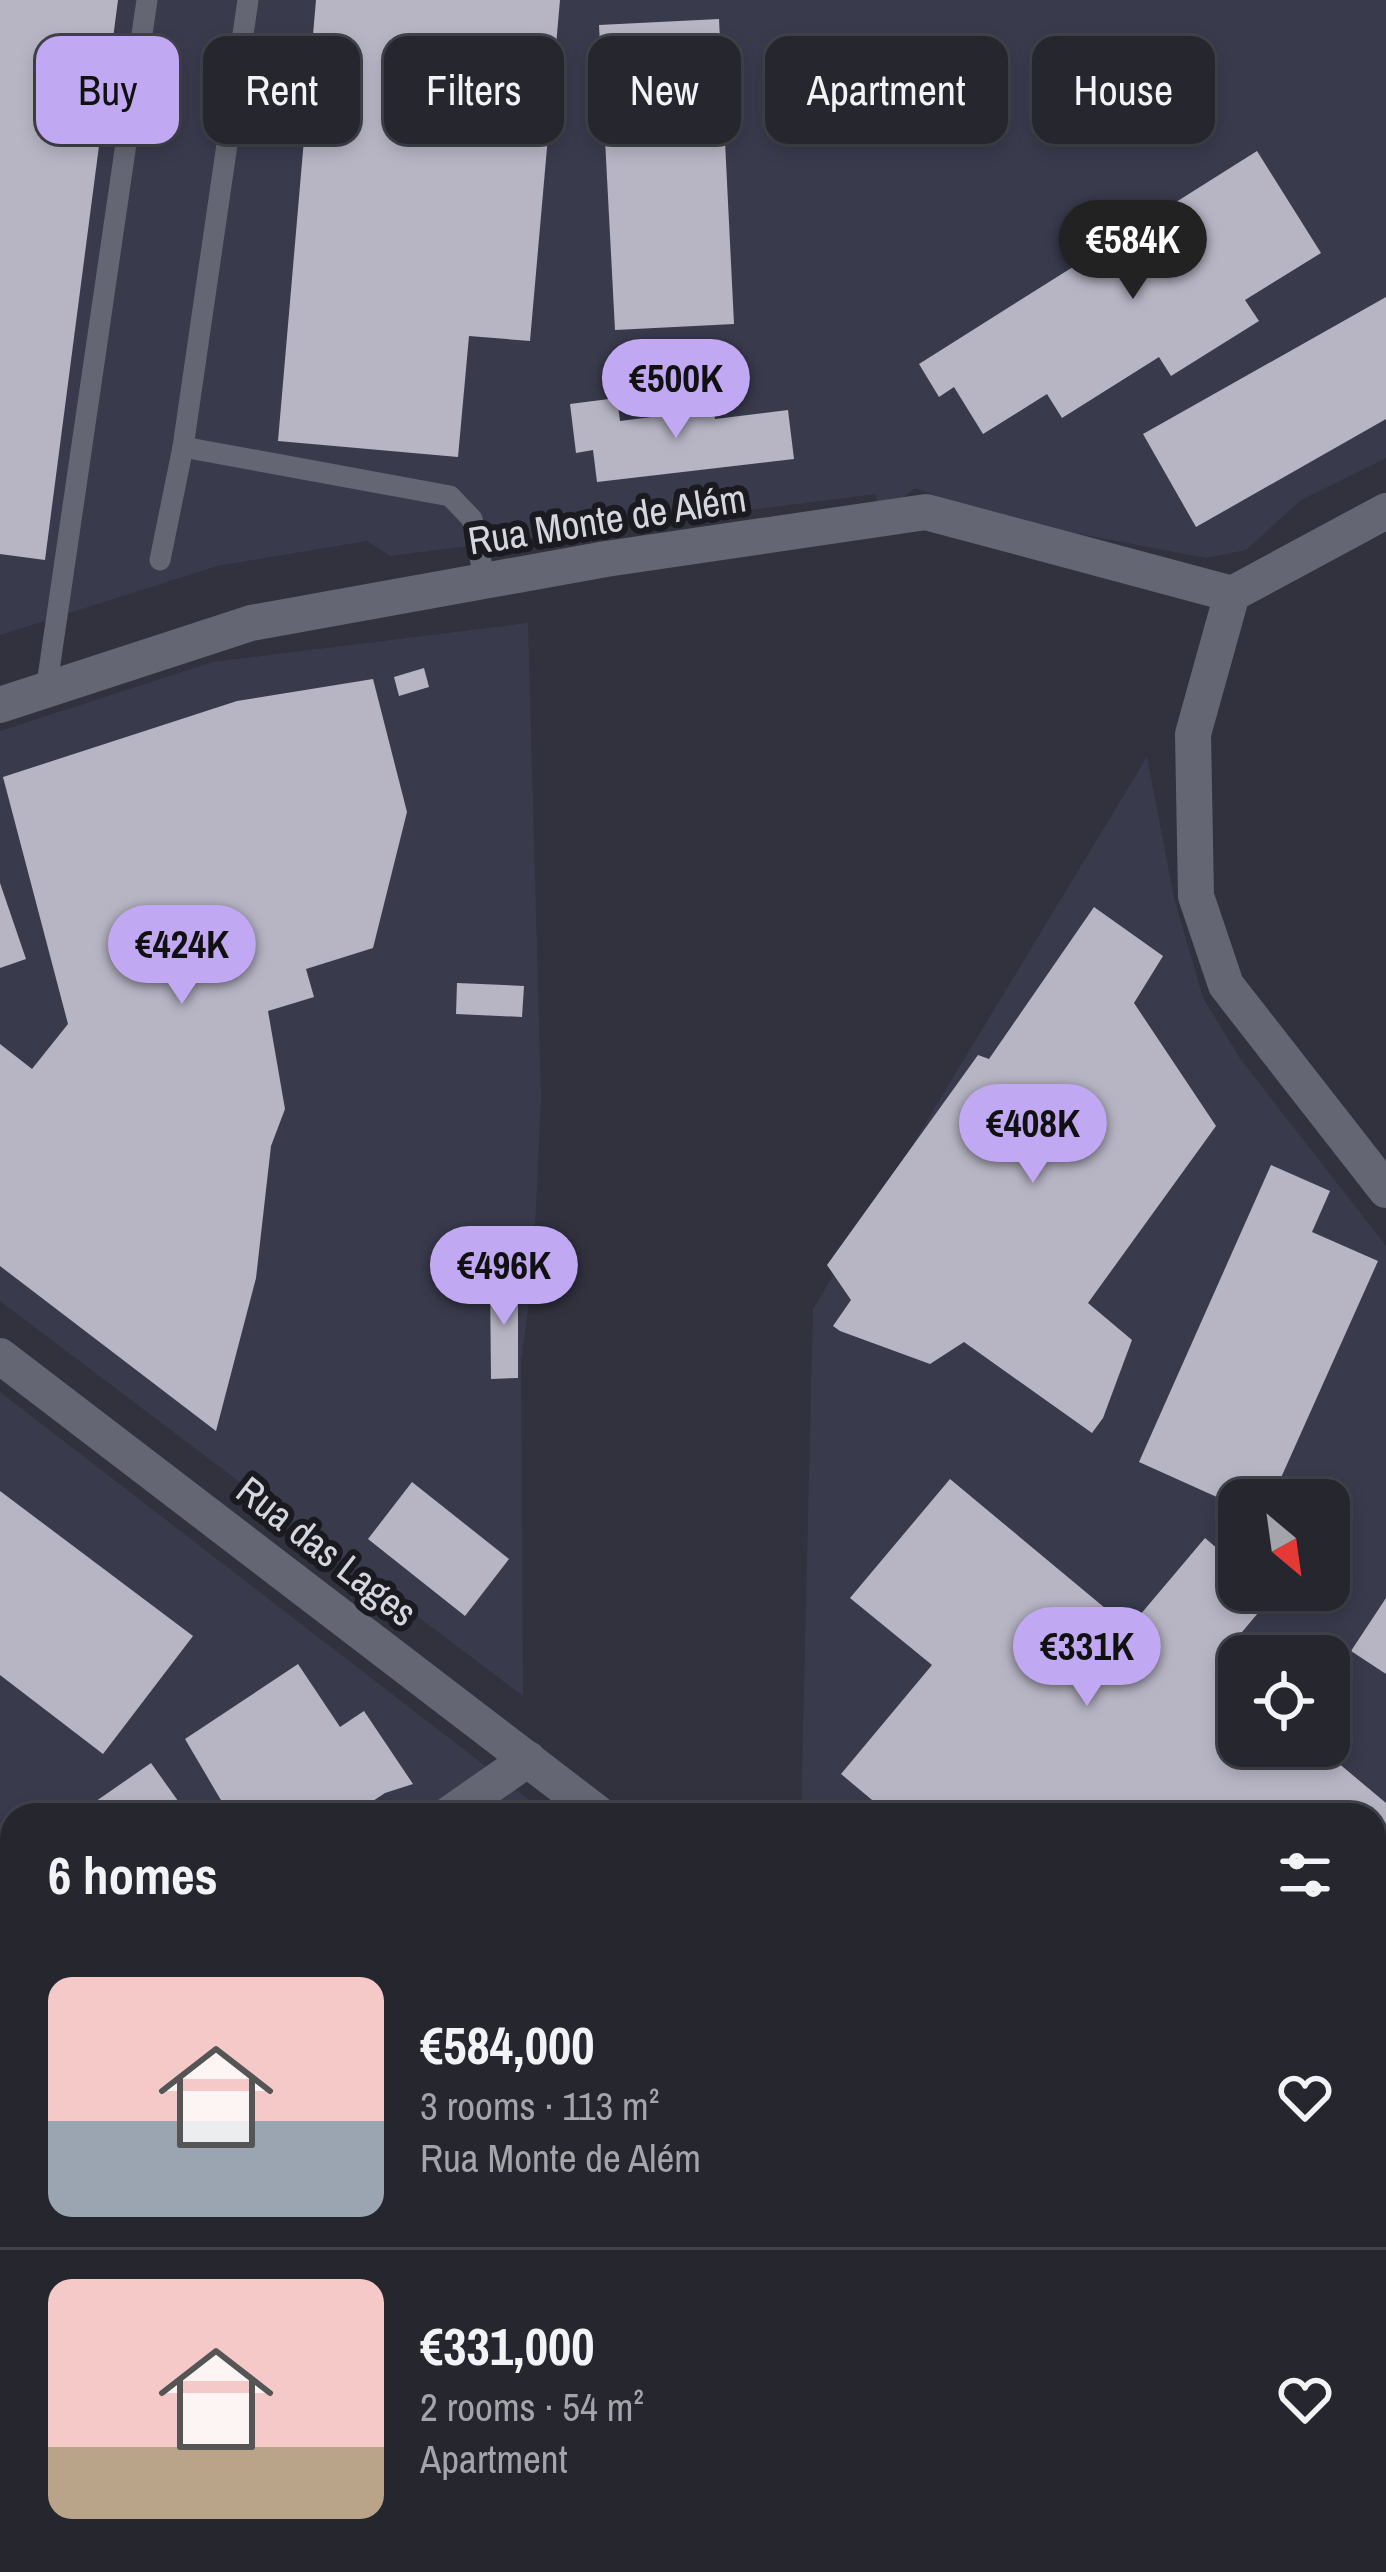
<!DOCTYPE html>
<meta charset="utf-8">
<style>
:root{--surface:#25262e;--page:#2d2e36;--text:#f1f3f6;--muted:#a3a5aa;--line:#42434a;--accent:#c0a8f3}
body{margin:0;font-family:"Archivo Narrow",sans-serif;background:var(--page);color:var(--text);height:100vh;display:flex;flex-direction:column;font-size:45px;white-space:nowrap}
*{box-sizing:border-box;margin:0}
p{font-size:39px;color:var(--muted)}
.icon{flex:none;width:66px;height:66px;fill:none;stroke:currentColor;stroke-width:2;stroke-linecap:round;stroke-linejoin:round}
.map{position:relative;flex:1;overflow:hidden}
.panel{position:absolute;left:0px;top:1803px;width:1386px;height:771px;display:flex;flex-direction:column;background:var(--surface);border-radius:36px 36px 0 0;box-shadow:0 6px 18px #0003,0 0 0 3px var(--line)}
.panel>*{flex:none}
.guide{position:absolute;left:36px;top:36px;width:1314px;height:108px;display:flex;gap:24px}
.needle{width:78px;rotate:151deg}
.tools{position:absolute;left:1218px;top:1479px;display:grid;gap:24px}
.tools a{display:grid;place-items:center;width:132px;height:132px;border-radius:24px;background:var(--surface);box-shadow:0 6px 18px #0003,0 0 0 3px var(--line);font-size:60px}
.price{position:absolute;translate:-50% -102px;padding:0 27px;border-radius:42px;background:var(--accent);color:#111;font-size:39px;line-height:78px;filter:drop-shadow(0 3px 6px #0008)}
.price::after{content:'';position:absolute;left:50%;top:72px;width:36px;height:27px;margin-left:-18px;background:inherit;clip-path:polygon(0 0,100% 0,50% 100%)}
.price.selected{background:#222;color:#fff}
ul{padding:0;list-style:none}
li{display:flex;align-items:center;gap:36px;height:300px;padding:0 48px}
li+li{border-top:3px solid var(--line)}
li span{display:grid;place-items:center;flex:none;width:336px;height:240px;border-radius:24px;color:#555}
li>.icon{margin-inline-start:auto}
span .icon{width:144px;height:144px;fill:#fffc;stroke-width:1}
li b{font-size:51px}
h2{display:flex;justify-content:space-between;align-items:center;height:144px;padding:0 48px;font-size:51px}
.chip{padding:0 42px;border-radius:24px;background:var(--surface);box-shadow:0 6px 18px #0003,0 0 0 3px var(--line);font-size:42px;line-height:108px}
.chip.selected{background:var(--accent);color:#111}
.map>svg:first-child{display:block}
</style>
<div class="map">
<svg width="1386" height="2572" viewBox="0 0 1386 2572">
<rect width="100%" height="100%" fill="#31323e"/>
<!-- built -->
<g fill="#393b4d" fill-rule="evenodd">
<path d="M0 0H1386V458L1301 500 1246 550 1206 558 1002 519 915 488 896 503 877 505 876 494 390 556 367 541 217 566 0 635Z"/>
<path d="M528 623 541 1098 533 1273 521 1360 523 1696 0 1301V731L213 662Z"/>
<path d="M1147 757 1174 898 1203 998 1241 1060 1386 1246V2301L1374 2293V1815H801L813 1309ZM1239 1500H1329V1590H1239ZM1239 1656H1329V1746H1239Z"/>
<path d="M0 1392 549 1815H12V2562H1374V2387L1386 2396V2572H0Z"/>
</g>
<!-- building -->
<g fill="#b7b5c4">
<path d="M0 0H118L45 560 0 554Z"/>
<path d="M316 0H560L530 341 469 336 458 457 278 441Z"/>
<path d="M719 19 734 324 615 330 599 25Z"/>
<path d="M1257 151 1321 253 1245 300 1259 321 1171 376 1159 357 1062 418 1047 394 983 434 954 387 939 397 919 364Z"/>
<path d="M1386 297V419L1196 527 1143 434Z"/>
<path d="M617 398 620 421 714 409 715 419 788 410 794 459 597 482 593 450 576 453 570 404Z"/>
<path d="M424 668 429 687 399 696 394 677Z"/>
<path d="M373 679 407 812 373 948 306 969 314 997 268 1011 285 1109 271 1146 256 1278 216 1431 0 1266V1044L32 1069 68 1024 3 777 237 701Z"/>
<path d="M0 883 26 959 0 968Z"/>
<path d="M1094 907 1163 956 1134 1003 1216 1126 1088 1303 1132 1340 1103 1418 1092 1433 964 1342 930 1364 840 1331 833 1326 851 1300 827 1265 978 1055 989 1059Z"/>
<path d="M457 983 524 986 522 1017 456 1014Z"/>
<path d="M1271 1165 1330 1191 1312 1232 1378 1261 1271 1500H1239V1507L1139 1462Z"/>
<path d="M518 1277V1378L491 1379 490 1278Z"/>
<path d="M950 1479 1129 1628 1205 1538 1239 1567V1590L1273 1595 1217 1662 1239 1680V1746H1318L1386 1803V2297L1374 2287V1815H890L841 1774 932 1665 850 1598Z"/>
<path d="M412 1482 509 1559 465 1616 368 1539Z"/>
<path d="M0 1491 193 1636 103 1754 0 1675Z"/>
<path d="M1386 1598V1674L1351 1651Z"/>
<path d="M298 1664 340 1727 364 1711 413 1784 385 1793 352 1815H213L225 1807 185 1739Z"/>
<path d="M151 1763 188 1815H76Z"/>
<path d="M12 1860V2041L0 2045V1868Z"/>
<path d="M12 2171V2454L0 2458V2175Z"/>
<path d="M1374 2452 1386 2459V2559L1373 2572H906L918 2562H1374Z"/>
<path d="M12 2483V2562H142L145 2572H0V2487Z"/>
<path d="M180 2562H419L407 2572H183Z"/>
<path d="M573 2562H782L770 2572H581Z"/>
</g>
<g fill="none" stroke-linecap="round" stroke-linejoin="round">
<!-- lane -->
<g stroke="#646673" stroke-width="21">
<path d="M183 447 450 496 472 519 485 581"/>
<path d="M160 560 183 447 248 0"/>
<path d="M46 691 147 0"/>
</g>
<!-- street -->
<g stroke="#646673" stroke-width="36">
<path d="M1386 511 1232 594 1193 734 1196 896 1226 985 1386 1190"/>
<path d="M0 705 251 623 606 559 926 512 1232 594"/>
<path d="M448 1815 528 1759"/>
<path d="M0 2114 12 2111"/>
<path d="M479 2571 480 2572"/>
<path d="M831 2572 842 2562"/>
</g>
<!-- secondary -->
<g stroke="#646673" stroke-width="36">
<path d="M0 1356 600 1815"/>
<path d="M1374 2357 1386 2365"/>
</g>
</g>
<g text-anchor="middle" stroke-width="12" stroke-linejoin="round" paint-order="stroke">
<!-- street labels -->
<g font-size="39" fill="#d5d6de" stroke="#1a1a20">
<text transform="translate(607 519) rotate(-9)" y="14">Rua Monte de Além</text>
<text transform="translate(327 1551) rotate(38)" y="14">Rua das Lages</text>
</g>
</g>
</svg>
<div class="tools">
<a><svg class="needle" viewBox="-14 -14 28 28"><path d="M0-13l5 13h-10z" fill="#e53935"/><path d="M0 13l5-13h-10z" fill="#a3a5aa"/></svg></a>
<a><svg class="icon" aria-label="locate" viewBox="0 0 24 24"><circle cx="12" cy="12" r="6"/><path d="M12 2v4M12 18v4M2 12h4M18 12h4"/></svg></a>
</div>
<b class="price selected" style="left:1133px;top:302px">€584K</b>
<b class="price" style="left:676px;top:441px">€500K</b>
<b class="price" style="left:182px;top:1007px">€424K</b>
<b class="price" style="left:1033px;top:1186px">€408K</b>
<b class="price" style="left:504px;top:1328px">€496K</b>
<b class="price" style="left:1087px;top:1709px">€331K</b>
<div class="guide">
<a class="chip selected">Buy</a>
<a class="chip">Rent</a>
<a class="chip">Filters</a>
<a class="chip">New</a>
<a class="chip">Apartment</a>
<a class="chip">House</a>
</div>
<section class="panel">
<h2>6 homes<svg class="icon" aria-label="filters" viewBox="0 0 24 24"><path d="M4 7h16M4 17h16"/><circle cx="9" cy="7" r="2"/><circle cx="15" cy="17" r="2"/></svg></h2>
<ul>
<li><span style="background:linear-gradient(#f6c9c9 60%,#9aa5b1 0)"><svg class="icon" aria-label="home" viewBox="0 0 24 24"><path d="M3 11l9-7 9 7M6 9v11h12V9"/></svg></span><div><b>€584,000</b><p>3 rooms · 113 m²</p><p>Rua Monte de Além</p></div><svg class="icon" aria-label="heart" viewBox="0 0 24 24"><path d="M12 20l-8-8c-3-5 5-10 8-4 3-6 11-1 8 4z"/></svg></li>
<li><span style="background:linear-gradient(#f6c9c9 70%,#b9a48a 0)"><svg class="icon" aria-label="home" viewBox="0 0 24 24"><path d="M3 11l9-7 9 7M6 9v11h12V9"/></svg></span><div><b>€331,000</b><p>2 rooms · 54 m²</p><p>Apartment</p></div><svg class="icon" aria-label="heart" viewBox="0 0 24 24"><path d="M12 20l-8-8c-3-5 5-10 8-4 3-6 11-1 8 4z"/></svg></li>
</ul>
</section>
</div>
